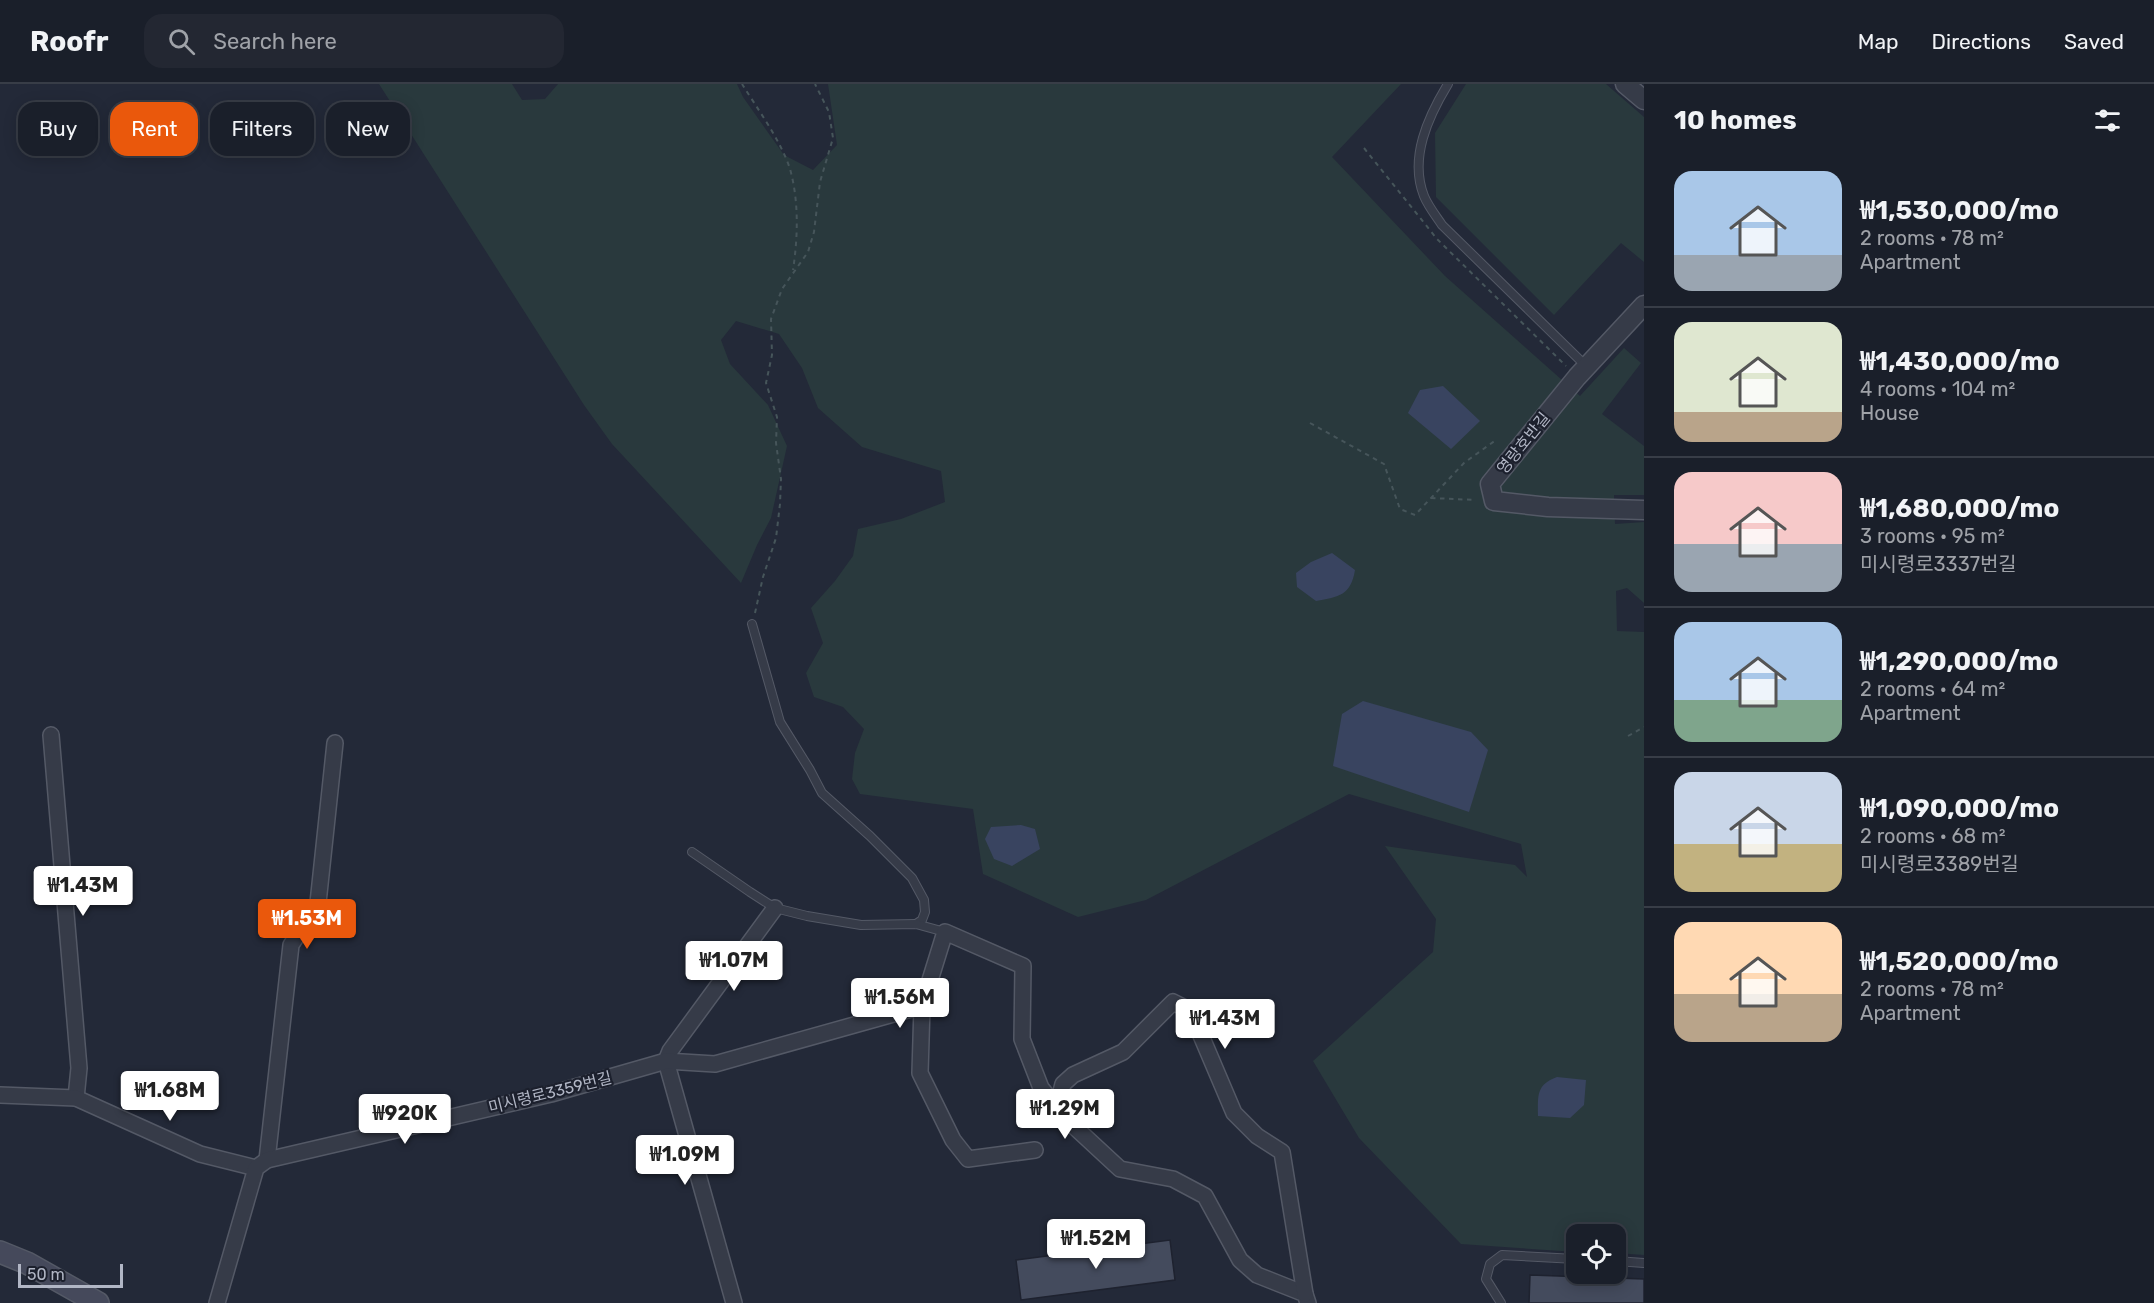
<!DOCTYPE html>
<meta charset="utf-8">
<style>
:root{--surface:#1a1f2a;--page:#232732;--text:#f1f3f6;--muted:#9fa2a8;--line:#383d47;--accent:#ea580c}
body{margin:0;font-family:Rubik,"Noto Sans KR",sans-serif;background:var(--page);color:var(--text);height:100vh;display:flex;flex-direction:column;font-size:22px;white-space:nowrap}
*{box-sizing:border-box;margin:0}
p{font-size:20px;color:var(--muted)}
.icon{flex:none;width:33px;height:33px;fill:none;stroke:currentColor;stroke-width:2;stroke-linecap:round;stroke-linejoin:round}
.map{position:relative;flex:1;overflow:hidden}
.sheet{display:flex;flex-direction:column;background:var(--surface);width:510px}
.sheet>*{flex:none}
.guide{position:absolute;left:18px;top:18px;width:570px;height:54px;display:flex;gap:12px}
.tools{position:absolute;left:1566px;top:1140px;display:grid;gap:12px}
.tools a{display:grid;place-items:center;width:60px;height:60px;border-radius:12px;background:var(--surface);box-shadow:0 3px 15px #0003,0 0 0 2px var(--line);font-size:30px}
.scale{position:absolute;left:18px;bottom:15px;width:105px;box-sizing:border-box;padding-left:6px;border:3px solid #b1b6c5;border-top:0;font-size:16px;line-height:21px;white-space:nowrap;color:#b1b6c5;-webkit-text-stroke:4px #1c202d;paint-order:stroke}
.price{position:absolute;translate:-50% -51px;padding:0 14px;border-radius:6px;background:#fff;color:#222;font-size:20px;line-height:39px;filter:drop-shadow(0 2px 3px #0008)}
.price::after{content:'';position:absolute;left:50%;top:36px;width:18px;height:14px;margin-left:-9px;background:inherit;clip-path:polygon(0 0,100% 0,50% 100%)}
.price.selected{background:var(--accent);color:#fff}
ul{padding:0;list-style:none}
li{display:flex;align-items:center;gap:18px;height:150px;padding:0 30px}
li+li{border-top:2px solid var(--line)}
li span{display:grid;place-items:center;flex:none;width:168px;height:120px;border-radius:18px;color:#555}
li>.icon{margin-inline-start:auto}
span .icon{width:72px;height:72px;fill:#fffc;stroke-width:1}
li b{font-size:26px}
h2{display:flex;justify-content:space-between;align-items:center;height:72px;padding:0 30px;font-size:26px}
.chip{padding:0 21px;border-radius:18px;background:var(--surface);box-shadow:0 3px 15px #0003,0 0 0 2px var(--line);font-size:21px;line-height:54px}
.chip.selected{background:var(--accent);color:#fff}
header{display:flex;align-items:center;gap:36px;box-sizing:border-box;height:84px;padding:0 30px;background:var(--surface);border-bottom:2px solid var(--line)}
header strong{font-size:28px}
nav{display:flex;gap:33px;margin-inline-start:auto;font-size:21px}
.search{width:420px;height:54px;background:var(--page);display:flex;align-items:center;gap:15px;box-sizing:border-box;padding:0 21px;border-radius:18px;color:var(--muted);font-size:22px}
main{display:flex;flex:1;min-height:0}
.map>svg:first-child{display:block}
</style>
<header>
<strong>Roofr</strong>
<div class="search"><svg class="icon" aria-label="search" viewBox="0 0 24 24"><circle cx="10" cy="10" r="6"/><path d="M15 15l6 6"/></svg>Search here</div>
<nav><a>Map</a><a>Directions</a><a>Saved</a></nav>
</header>
<main>
<div class="map">
<svg width="1644" height="1219" viewBox="0 0 1644 1219">
<rect width="100%" height="100%" fill="#232938"/>
<!-- green -->
<g fill="#29393d">
<path d="M379 0H512L522 16 545 15 558 0H737L743 13 784 71 813 86 837 61 828 0H1401L1332 73 1445 192 1580 312 1624 264 1641 279 1602 330 1644 362V411H1614L1615 440 1644 438V519L1627 504 1616 507 1617 547 1644 548V1171L1616 1169V1150H1576V1168L1461 1160 1359 1054 1313 977 1433 868 1436 835 1385 762 1515 781 1527 793 1521 760 1349 710 1146 816 1078 833 983 790 973 725 860 710 852 695 855 669 864 645 843 623 814 613 806 589 823 559 811 524 835 497 853 472 858 445 901 435 945 418 941 387 862 363 818 324 802 284 779 250 736 237 721 256 730 280 768 321 787 362 771 434 757 461 741 499 612 360 584 321Z"/>
<path d="M1466 0H1606L1644 33V178L1621 159 1554 231 1436 113 1435 49Z"/>
</g>
<!-- water -->
<g fill="#394460">
<path d="M1443 302 1480 337 1451 365 1408 329 1420 306Z"/>
<path d="M1332 469 1355 486C1351 511 1339 513 1316 517L1297 503 1296 489 1311 478Z"/>
<path d="M1363 617 1471 648 1488 666 1469 728 1333 682 1342 630Z"/>
<path d="M1021 741 1035 745 1040 765 1012 782 994 775 985 755 991 743Z"/>
<path d="M1557 993 1586 996 1584 1021 1570 1034 1538 1032C1538 1011 1536 1001 1557 993Z"/>
</g>
<!-- building -->
<g fill="#444b5d" stroke="#1e222f" stroke-width="1.5">
<path d="M1170 1156 1175 1196 1021 1216 1016 1176Z"/>
<path d="M1530 1191 1644 1195V1219H1529Z"/>
</g>
<g fill="none" stroke-linecap="round" stroke-linejoin="round">
<!-- service casing -->
<g stroke="#545966" stroke-width="10">
<g id="service">
<path d="M1448 0C1428 33 1409 74 1424 112 1428 122 1436 132 1442 141L1586 282"/>
<path d="M752 540 780 638 810 686 822 709 870 752 912 794 924 816 925 828 922 836 916 840"/>
<path d="M692 768 750 808 775 824 807 832 861 841 916 840 945 848"/>
<path d="M1616 1177 1644 1179"/>
<path d="M1501 1219 1486 1195 1490 1180 1502 1171 1576 1175"/>
</g>
</g>
<!-- minor casing -->
<g stroke="#545966" stroke-width="18">
<g id="minor">
<path d="M51 651 79 984 76 1014"/>
<path d="M922 922 945 848 1023 882 1022 955 1041 1004 1066 1035 1120 1085 1173 1095 1205 1112 1240 1176 1257 1191 1305 1210 1308 1219"/>
<path d="M666 977 734 1219"/>
<path d="M666 977 670 967 775 824"/>
<path d="M0 1011 76 1014 200 1070 256 1084"/>
<path d="M1057 1023 1063 1000 1073 991 1123 968 1173 918 1183 923 1197 942 1234 1029 1257 1052 1282 1068 1305 1210"/>
<path d="M267 1076 291 861 318 819 335 659"/>
<path d="M217 1219 256 1084 267 1076 551 1010 666 977 715 980 922 922 920 989 953 1056 968 1075 1035 1066"/>
</g>
</g>
<!-- tertiary casing -->
<g stroke="#545966" stroke-width="21">
<g id="tertiary">
<path d="M1625 0 1644 16"/>
<path d="M1644 221 1577 293 1490 400 1494 417 1548 423 1644 426"/>
</g>
</g>
<!-- secondary casing -->
<g stroke="#545966" stroke-width="24">
<path id="secondary" d="M0 1168 27 1179 98 1219"/>
</g>
<!-- path -->
<g stroke="#46555a" stroke-width="2" stroke-dasharray="4.5 4.5" stroke-linecap="butt">
<path d="M742 0C757 24 781 57 790 85 799 117 798 153 793 186"/>
<path d="M1364 64 1437 155 1566 282"/>
<path d="M1310 339 1384 380 1400 425 1415 431 1464 379 1496 356"/>
<path d="M1431 414 1476 416"/>
<path d="M755 529 763 493 776 454 780 420 781 395 776 359 777 333 766 299 772 271 771 235 782 205 808 168 814 148 820 98 833 54 829 28 815 0"/>
<path d="M1628 652 1644 643"/>
</g>
<!-- service -->
<use href="#service" stroke="#363b48" stroke-width="8"/>
<!-- minor -->
<use href="#minor" stroke="#363b48" stroke-width="15"/>
<!-- tertiary -->
<use href="#tertiary" stroke="#363b48" stroke-width="18"/>
<!-- secondary -->
<use href="#secondary" stroke="#45495b" stroke-width="21"/>
</g>
<g text-anchor="middle" stroke-width="4.5" stroke-linejoin="round" paint-order="stroke">
<!-- street labels -->
<g font-size="16" fill="#b1b6c5" stroke="#1c202d">
<text transform="translate(1523 359) rotate(-51)" y="6">영랑호반길</text>
<text transform="translate(550 1008) rotate(-14)" y="6">미시령로3359번길</text>
</g>
</g>
</svg>
<div class="tools">
<a><svg class="icon" aria-label="locate" viewBox="0 0 24 24"><circle cx="12" cy="12" r="6"/><path d="M12 2v4M12 18v4M2 12h4M18 12h4"/></svg></a>
</div>
<div class="scale">50 m</div>
<b class="price" style="left:83px;top:833px">₩1.43M</b>
<b class="price selected" style="left:307px;top:866px">₩1.53M</b>
<b class="price" style="left:734px;top:908px">₩1.07M</b>
<b class="price" style="left:900px;top:945px">₩1.56M</b>
<b class="price" style="left:1225px;top:966px">₩1.43M</b>
<b class="price" style="left:170px;top:1038px">₩1.68M</b>
<b class="price" style="left:1065px;top:1056px">₩1.29M</b>
<b class="price" style="left:405px;top:1061px">₩920K</b>
<b class="price" style="left:685px;top:1102px">₩1.09M</b>
<b class="price" style="left:1096px;top:1186px">₩1.52M</b>
<div class="guide">
<a class="chip">Buy</a>
<a class="chip selected">Rent</a>
<a class="chip">Filters</a>
<a class="chip">New</a>
</div>
</div>
<section class="sheet">
<h2>10 homes<svg class="icon" aria-label="filters" viewBox="0 0 24 24"><path d="M4 7h16M4 17h16"/><circle cx="9" cy="7" r="2"/><circle cx="15" cy="17" r="2"/></svg></h2>
<ul>
<li><span style="background:linear-gradient(#a9c7e8 70%,#9aa5b1 0)"><svg class="icon" aria-label="home" viewBox="0 0 24 24"><path d="M3 11l9-7 9 7M6 9v11h12V9"/></svg></span><div><b>₩1,530,000/mo</b><p>2 rooms · 78 m²</p><p>Apartment</p></div></li>
<li><span style="background:linear-gradient(#dfe7d0 75%,#b9a48a 0)"><svg class="icon" aria-label="home" viewBox="0 0 24 24"><path d="M3 11l9-7 9 7M6 9v11h12V9"/></svg></span><div><b>₩1,430,000/mo</b><p>4 rooms · 104 m²</p><p>House</p></div></li>
<li><span style="background:linear-gradient(#f6c9c9 60%,#9aa5b1 0)"><svg class="icon" aria-label="home" viewBox="0 0 24 24"><path d="M3 11l9-7 9 7M6 9v11h12V9"/></svg></span><div><b>₩1,680,000/mo</b><p>3 rooms · 95 m²</p><p>미시령로3337번길</p></div></li>
<li><span style="background:linear-gradient(#a9c7e8 65%,#7fa58c 0)"><svg class="icon" aria-label="home" viewBox="0 0 24 24"><path d="M3 11l9-7 9 7M6 9v11h12V9"/></svg></span><div><b>₩1,290,000/mo</b><p>2 rooms · 64 m²</p><p>Apartment</p></div></li>
<li><span style="background:linear-gradient(#c9d6e8 60%,#c2b280 0)"><svg class="icon" aria-label="home" viewBox="0 0 24 24"><path d="M3 11l9-7 9 7M6 9v11h12V9"/></svg></span><div><b>₩1,090,000/mo</b><p>2 rooms · 68 m²</p><p>미시령로3389번길</p></div></li>
<li><span style="background:linear-gradient(#ffd9b3 60%,#b9a48a 0)"><svg class="icon" aria-label="home" viewBox="0 0 24 24"><path d="M3 11l9-7 9 7M6 9v11h12V9"/></svg></span><div><b>₩1,520,000/mo</b><p>2 rooms · 78 m²</p><p>Apartment</p></div></li>
</ul>
</section>
</main>
